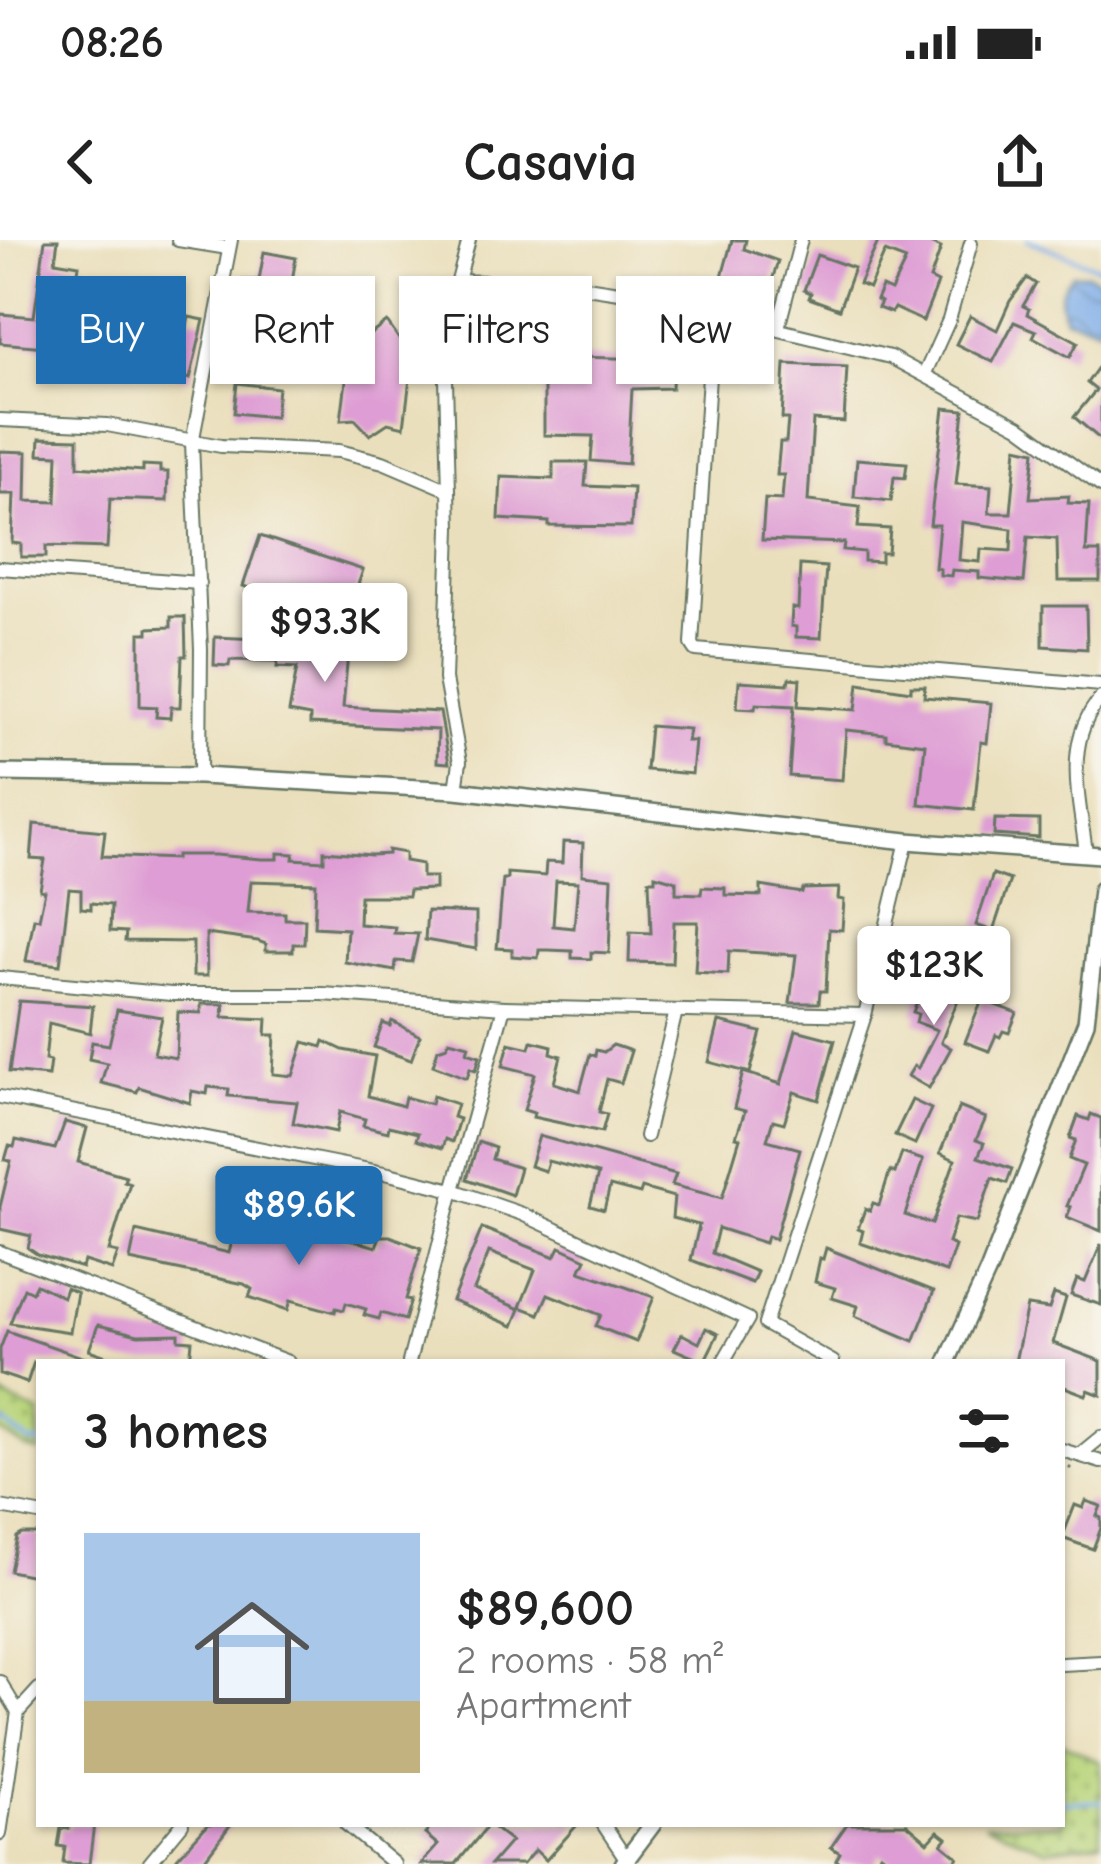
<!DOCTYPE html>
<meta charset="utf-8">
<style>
:root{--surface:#fff;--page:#f2f2f2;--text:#222;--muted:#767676;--accent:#1f6fb2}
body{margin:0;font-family:"Comic Neue",sans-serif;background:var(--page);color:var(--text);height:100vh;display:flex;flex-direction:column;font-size:45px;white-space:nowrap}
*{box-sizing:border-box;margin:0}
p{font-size:39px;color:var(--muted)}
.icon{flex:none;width:66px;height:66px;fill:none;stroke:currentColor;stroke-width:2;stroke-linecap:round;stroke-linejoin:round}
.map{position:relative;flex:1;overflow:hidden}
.panel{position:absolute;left:36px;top:1119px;width:1029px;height:468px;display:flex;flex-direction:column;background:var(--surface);border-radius:0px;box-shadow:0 3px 9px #0004}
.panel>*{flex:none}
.guide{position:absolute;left:36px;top:36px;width:1029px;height:108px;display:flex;gap:24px}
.price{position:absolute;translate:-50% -102px;padding:0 27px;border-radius:12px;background:#fff;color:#222;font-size:39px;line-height:78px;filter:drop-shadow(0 3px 6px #0008)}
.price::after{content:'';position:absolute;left:50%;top:72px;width:36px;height:27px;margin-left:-18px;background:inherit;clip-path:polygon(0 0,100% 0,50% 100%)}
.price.on{background:var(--accent);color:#fff}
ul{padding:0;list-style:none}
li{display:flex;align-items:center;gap:36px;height:300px;padding:0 48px}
li span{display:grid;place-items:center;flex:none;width:336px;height:240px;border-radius:0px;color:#555}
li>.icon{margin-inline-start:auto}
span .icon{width:144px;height:144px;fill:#fffc;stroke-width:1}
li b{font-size:51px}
h2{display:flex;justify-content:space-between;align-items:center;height:144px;padding:0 48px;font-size:51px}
.pill{padding:0 42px;border-radius:0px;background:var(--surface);box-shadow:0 3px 9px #0004;font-size:42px;line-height:108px}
.pill.on{background:var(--accent);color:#fff}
.status{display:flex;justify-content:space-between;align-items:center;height:84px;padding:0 60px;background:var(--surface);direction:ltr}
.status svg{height:33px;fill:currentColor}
header{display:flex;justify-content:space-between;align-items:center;height:156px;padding:0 48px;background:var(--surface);font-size:54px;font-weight:800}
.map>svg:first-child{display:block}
</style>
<div class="status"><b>08:26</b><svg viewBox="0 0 49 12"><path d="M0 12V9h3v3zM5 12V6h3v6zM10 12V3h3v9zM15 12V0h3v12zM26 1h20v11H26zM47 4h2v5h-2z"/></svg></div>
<header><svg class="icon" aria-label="back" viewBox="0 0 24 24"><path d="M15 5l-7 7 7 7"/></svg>Casavia<svg class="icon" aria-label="share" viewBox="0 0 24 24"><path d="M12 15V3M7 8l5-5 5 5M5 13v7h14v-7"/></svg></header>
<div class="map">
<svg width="1101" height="1624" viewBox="0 0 1101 1624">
<defs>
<pattern id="grass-dots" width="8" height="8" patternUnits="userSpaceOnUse" patternTransform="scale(3)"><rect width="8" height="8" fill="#b8d47a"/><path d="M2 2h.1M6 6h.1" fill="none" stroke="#95ad65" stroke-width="1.8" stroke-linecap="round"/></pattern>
<pattern id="water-waves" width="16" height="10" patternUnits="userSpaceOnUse" patternTransform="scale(3)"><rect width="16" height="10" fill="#80afea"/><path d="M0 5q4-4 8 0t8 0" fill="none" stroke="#6890be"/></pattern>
</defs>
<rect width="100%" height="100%" fill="#f7f3e8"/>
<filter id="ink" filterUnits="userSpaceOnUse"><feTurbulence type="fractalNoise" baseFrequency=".00833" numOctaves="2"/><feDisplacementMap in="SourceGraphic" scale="24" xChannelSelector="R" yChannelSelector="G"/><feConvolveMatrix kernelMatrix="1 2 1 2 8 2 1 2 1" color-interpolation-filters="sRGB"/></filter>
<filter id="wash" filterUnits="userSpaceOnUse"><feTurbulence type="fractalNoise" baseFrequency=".004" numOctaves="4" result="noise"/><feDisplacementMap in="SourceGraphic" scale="48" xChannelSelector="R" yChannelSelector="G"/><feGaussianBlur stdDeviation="2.7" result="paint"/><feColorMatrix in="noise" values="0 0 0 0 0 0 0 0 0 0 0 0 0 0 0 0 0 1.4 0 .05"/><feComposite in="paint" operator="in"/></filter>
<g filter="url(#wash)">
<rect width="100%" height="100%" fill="#eadfbc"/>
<!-- grass -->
<g fill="url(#grass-dots)" stroke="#6c8857" stroke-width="3">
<path d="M0 1155 39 1174V1212L27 1209 0 1191Z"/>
<path d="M1062 1503 1101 1522V1602L1046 1609 984 1584H1062Z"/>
</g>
<!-- water -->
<path fill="url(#water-waves)" stroke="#50768f" stroke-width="3" d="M1073 34H1088L1101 41V88L1065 78C1057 59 1059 49 1073 34Z"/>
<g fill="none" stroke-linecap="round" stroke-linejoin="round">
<!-- stream -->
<g stroke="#80afea" stroke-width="4.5">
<path d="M1028 0 1101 28"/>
<path d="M0 1179 29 1202 39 1203"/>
<path d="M1062 1562H1101"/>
</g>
</g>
<g id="blocks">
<!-- building -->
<g fill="#de9dd4" fill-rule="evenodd">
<path d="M45 0H58L55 21 79 25 78 32 85 34 130 43 129 50 173 64 159 126 150 124 148 130 131 126 133 120 111 115 112 109 57 103V108L0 103V74L34 77Z"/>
<path d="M732 0H746L744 9 778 21 767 57 720 44Z"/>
<path d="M879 0H933L932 4 941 8 930 39 938 43 923 81 894 68 891 73 878 68 881 62 876 60 882 47 891 51 906 20 885 12 869 48 859 44Z"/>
<path d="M264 12 296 18 288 63 252 56V61L237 60 238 40H259Z"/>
<path d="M817 15 854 28 839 69 809 58 811 53 804 50Z"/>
<path d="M1027 38 1036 44 1023 66 1029 69 1027 74 1078 102 1070 117 1033 97 1036 91 1014 82 993 122 956 104 970 76 997 90 1010 61Z"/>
<path d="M189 77 204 80 190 139 178 136Z"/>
<path d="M387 82 399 99 415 98 404 187 388 183 370 195 355 179 341 180 352 94H371Z"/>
<path d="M517 94H554V108H577V117L650 119 651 97 686 99 685 123H673L672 148 632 149 628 224 591 221 593 196 544 195V141H519L520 135H510L511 107H516Z"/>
<path d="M1101 123V200L1074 177 1096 150 1087 143Z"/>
<path d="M785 124 847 127 844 182 813 180 808 261 860 267 858 287 890 289 888 313H881V322L864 321V312L843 310 844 303 762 300 765 259 782 260 784 235H777L780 202H786L788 179H782Z"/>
<path d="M237 143 278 148 275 177 234 173Z"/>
<path d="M944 168 964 170 956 244 991 246 989 273H1011L1017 207 1035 211 1030 258 1069 256 1068 263 1089 264 1086 312H1100V341H1058L1057 299 1028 297 1024 342 979 338V332L952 330 951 336 940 335V329L935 328 939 285H930ZM962 282 1012 289 1011 311 981 309 980 322 959 320Z"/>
<path d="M40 198 78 199V226L143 231V225L160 226V232H168L167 261 110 259 107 308 46 306V317H21V304L12 303 14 254H0V211L27 212 26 261 56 262 58 215 39 214Z"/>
<path d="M857 219 907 223 905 238 894 237 891 261 854 257Z"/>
<path d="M553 222H587L585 246 633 248 631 287 549 286V282L499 279 501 237 553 239Z"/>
<path d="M260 296 363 330 346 380 243 346Z"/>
<path d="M800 325 826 327 821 398 796 397V387L791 386 792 368 798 369Z"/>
<path d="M1043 366H1086L1087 409 1043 406Z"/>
<path d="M171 377H185L186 416H182L180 467H171L170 478 156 477 157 467 140 466V393H148V388L171 387Z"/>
<path d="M215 397 349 403 343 467 440 472 449 523 437 522 438 490 310 484V476L289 472 297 428 277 427 278 421 230 420 229 426 214 425Z"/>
<path d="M789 438 800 439 798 466 856 470 859 443 911 451V446H925L924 457 991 463 987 503 981 502 974 570 919 564 925 504 886 499V494L846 490 842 540 789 536 794 466 756 464 755 469 737 468 739 441 788 444Z"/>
<path d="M650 486 689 489 687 501H695L692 534 646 530Z"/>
<path d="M995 579 1039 580V598L994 595Z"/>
<path d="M34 584 105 591 102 616 176 619V615H215L262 619H278V613L294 614 293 619 324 621V611L371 615 388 614V610L405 613V621L422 624V637H435V649L409 650 408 656H360L359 684 395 687 394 693 418 694 412 722 396 721 395 731 345 722 347 689 314 687 316 643 251 641 248 672 285 673V679H305L304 704H293V711H266V704L258 701 206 694 207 736H193V702L125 701 126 692 110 691 111 665 91 663V669L81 668V650L69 649 60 725 26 721 34 678 39 679 45 651 40 650 45 620 31 619Z"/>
<path d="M563 602 583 603 582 635 612 638 609 713 591 712V719L572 718V711L548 710H539L538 718 512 716V709L497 708 503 639H507V633L545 636 546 622 562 623ZM556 641 578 642 574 688 553 686Z"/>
<path d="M993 634 1010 640 993 691 976 685Z"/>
<path d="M655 635 676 641V653L701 654 702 647 725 648V655L761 656V646L802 653 803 649 839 648 838 659 844 660 842 690 829 689 826 751H820L819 763H790L796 715 729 711 728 734 695 732 698 682H674L672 723 629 722 630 692 651 693 649 640H655Z"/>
<path d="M427 671 476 673V709L425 700Z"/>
<path d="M932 740 961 752 941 802 951 808 929 848 908 836 914 826 918 828 937 790 916 782 918 774 913 772 924 743 930 745Z"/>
<path d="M982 760 1017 773 1009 793 1003 791 1000 797 996 795 989 811 965 802Z"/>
<path d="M19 761 93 766 90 793 49 783 45 820 50 821 48 836 9 832Z"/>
<path d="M201 764H224L223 777 267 779 266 795H275L273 834 293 836 304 802 322 807 324 801 343 810 375 816 368 856 403 866 405 857 431 864 433 856 457 864 453 877 459 879 452 902 445 899 442 908 416 900 418 893 389 886 388 892 363 886 365 879 340 872 336 892 293 883 297 862 228 856 229 849 208 847 207 854 192 851 190 863 139 847 137 852 101 843 107 823 89 819 92 802 109 805 117 770 162 777 154 814 176 818 178 772 201 773Z"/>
<path d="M392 781 420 796 411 820 374 807 383 783 390 786Z"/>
<path d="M719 782 761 792 750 833 709 822Z"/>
<path d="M796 790 835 800 819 860 794 852 784 883 773 880 767 900 800 909 775 999 767 996 765 1003 718 988 712 1013 757 1032 752 1043 691 1020 699 985 672 978 674 957 642 948 640 954 610 946 604 970 590 966 598 934 548 921 545 931 530 926 539 896 676 934 672 945 722 958 740 898 736 897 745 871 734 868 743 832 781 844Z"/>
<path d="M449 800 469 805 467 812 480 816 476 830 470 828 467 838 433 825 438 809 447 806Z"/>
<path d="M532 801 552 806 551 813 561 816 554 843 580 851 590 814 595 816 596 810 604 812 613 805 631 811 621 843 607 839 599 872 607 874 602 892 533 877 534 873 524 870 535 834 503 826 509 803 530 808Z"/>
<path d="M912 860 931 869 915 904 895 895Z"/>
<path d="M959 867 986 878 976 900 984 903 978 917 1012 929 1007 943 992 938 977 982 956 978 948 1003 955 1006 946 1032 860 1003 863 991 858 989 865 969 870 971 873 963 879 965 890 931 895 933 902 913 923 920 905 975 932 984 955 920 940 913Z"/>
<path d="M1091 874 1101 878V991L1067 977 1071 967 1067 966 1084 925 1069 919 1076 900 1070 898 1078 876 1089 880Z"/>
<path d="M65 882 87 888 78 922 126 936 124 941 130 943 109 1011 118 1013 112 1030 84 1021 82 1028 38 1015 28 1008 31 996 0 989V967L11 921 5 920 9 906 14 907 16 900 55 909Z"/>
<path d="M478 902 495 908 492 919 520 928 512 955 467 939Z"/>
<path d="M280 982 294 986 293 991 323 999 325 992 376 1007 380 996H390L421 1008 406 1059 411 1060 405 1080 381 1073 379 1079 364 1075 366 1069 346 1063 344 1070 336 1068 335 1072 291 1060 288 1070 249 1057 252 1049 244 1044 130 1020 136 991 229 1013 234 994 262 1001 268 983 278 986Z"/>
<path d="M482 988 555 1017 560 1007 586 1019 580 1031 654 1057 636 1102 596 1086 601 1075 548 1054 539 1074 520 1067 535 1030 489 1012 474 1050 520 1069 513 1086 452 1061Z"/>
<path d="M1101 1004V1065L1071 1055 1077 1039 1085 1042Z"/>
<path d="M826 1008 934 1051 914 1101 855 1076 858 1066 832 1058 835 1048 815 1042 820 1018 823 1019Z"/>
<path d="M36 1044 63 1057 66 1048 77 1053 70 1092 10 1083 24 1048 32 1052Z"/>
<path d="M1054 1054 1066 1058 1053 1103 1101 1121V1155L1088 1150 1086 1155 1062 1146V1122H1015L1027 1066 1049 1069Z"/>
<path d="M98 1085 138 1095 179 1094V1100L192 1101 190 1122H123L89 1110Z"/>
<path d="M706 1088 718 1094 704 1122 674 1109 682 1094 699 1103Z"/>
<path d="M7 1091 91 1120 90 1122H34L27 1143 0 1134V1109Z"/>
<path d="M1086 1261 1101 1266 1097 1276 1101 1278V1288L1093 1309 1062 1298 1075 1265 1083 1268Z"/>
<path d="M22 1294H39V1337L10 1331 17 1297Z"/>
<path d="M69 1584H94L89 1624 63 1623 65 1607 58 1606 61 1588 69 1589Z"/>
<path d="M208 1584H231L201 1624H183L177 1618Z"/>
<path d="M434 1584H578L546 1620 535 1610 523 1624H491L511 1601 489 1584 456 1624H421L438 1605 425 1594Z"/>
<path d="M847 1584H907L928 1602 938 1591 947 1598 942 1604 958 1617 953 1624H893L880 1614 874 1624H842L836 1620 840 1613 831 1607Z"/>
</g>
</g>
</g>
<g filter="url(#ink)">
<use href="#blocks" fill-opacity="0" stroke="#667664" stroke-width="3"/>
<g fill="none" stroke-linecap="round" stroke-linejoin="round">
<!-- minor casing -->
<g stroke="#667664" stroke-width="16">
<g id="minor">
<path d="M178 0 228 8"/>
<path d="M458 41 469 0"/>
<path d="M713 73 692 404 696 410 1101 445"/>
<path d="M778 88 801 0"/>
<path d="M925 133 949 80 971 3"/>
<path d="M0 180 107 185 221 206 339 211 383 222 449 250"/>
<path d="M0 328 199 343"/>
<path d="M200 536 201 409 192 203 231 0"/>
<path d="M456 550 460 522 445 439 450 288 445 103 458 41 573 45 632 54 890 117 1019 186 1101 246"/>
<path d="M1086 613C1080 561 1062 501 1101 458"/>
<path d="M0 738 171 754H323L504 767"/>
<path d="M0 857 389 934 453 950 409 1122"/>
<path d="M646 896 676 771"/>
<path d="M0 1012 288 1122"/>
<path d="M723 1122 748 1079 522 974 453 950 504 767 865 775"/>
<path d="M833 1122 765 1084 865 775 907 601"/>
<path d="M1062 1210 1101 1222"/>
<path d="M1079 1215 1101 1197"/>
<path d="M0 1267 39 1274"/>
<path d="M1062 1424 1101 1422"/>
<path d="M0 1442 18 1472"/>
<path d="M346 1584 394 1624"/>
<path d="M603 1584 629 1623"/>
<path d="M0 1594 18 1472 39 1449"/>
<path d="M149 1624 182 1584"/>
</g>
</g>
<!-- tertiary casing -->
<g stroke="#667664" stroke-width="20">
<g id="tertiary">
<path d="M0 533 200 536 456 550 907 601 1101 615"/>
<path d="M947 1122 989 1029 1086 782 1101 650"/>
<path d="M623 1624 653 1584"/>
</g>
</g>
<!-- path -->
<path stroke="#667664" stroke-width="3" stroke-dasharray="3 9" stroke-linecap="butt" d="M1062 1239 1072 1225"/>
<!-- minor -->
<use href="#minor" stroke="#fff" stroke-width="12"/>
<!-- tertiary -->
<use href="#tertiary" stroke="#fff" stroke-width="15"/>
</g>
</g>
</svg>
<b class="price" style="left:325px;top:445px">$93.3K</b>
<b class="price" style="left:934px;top:788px">$123K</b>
<b class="price on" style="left:299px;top:1028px">$89.6K</b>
<div class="guide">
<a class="pill on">Buy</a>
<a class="pill">Rent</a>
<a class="pill">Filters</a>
<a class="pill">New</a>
</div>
<section class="panel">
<h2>3 homes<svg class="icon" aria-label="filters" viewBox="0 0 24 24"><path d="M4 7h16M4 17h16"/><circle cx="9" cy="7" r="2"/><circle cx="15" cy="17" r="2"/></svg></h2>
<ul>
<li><span style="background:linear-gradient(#a9c7e8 70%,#c2b280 0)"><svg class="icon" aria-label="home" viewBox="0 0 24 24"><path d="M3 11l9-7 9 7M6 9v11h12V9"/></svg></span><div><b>$89,600</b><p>2 rooms · 58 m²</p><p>Apartment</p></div></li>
</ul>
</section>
</div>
